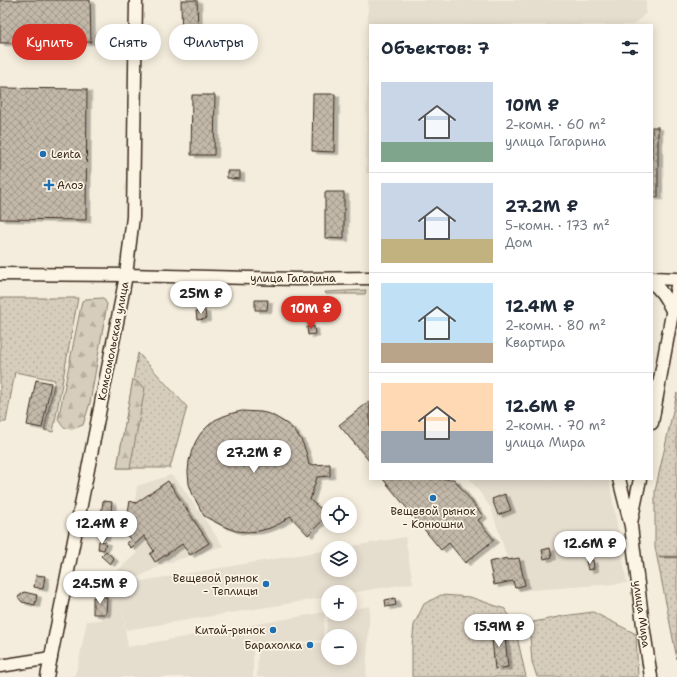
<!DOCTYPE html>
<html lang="ru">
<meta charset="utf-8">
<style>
:root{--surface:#fff;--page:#f2f2f3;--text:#1f2937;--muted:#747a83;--line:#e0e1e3;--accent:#d93025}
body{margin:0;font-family:"Shantell Sans",sans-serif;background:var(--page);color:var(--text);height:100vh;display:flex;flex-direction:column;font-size:15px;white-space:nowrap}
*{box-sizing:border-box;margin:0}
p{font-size:13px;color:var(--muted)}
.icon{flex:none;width:22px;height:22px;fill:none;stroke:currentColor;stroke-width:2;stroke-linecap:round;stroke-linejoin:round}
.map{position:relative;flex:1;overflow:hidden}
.side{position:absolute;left:369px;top:24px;width:284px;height:456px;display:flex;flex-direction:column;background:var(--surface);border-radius:0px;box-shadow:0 2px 10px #0003}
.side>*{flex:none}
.hud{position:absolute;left:12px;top:24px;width:297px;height:36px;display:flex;gap:8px}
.buttons{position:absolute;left:321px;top:497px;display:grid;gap:8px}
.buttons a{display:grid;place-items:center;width:36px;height:36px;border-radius:50%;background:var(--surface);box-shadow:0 2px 10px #0003;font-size:20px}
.price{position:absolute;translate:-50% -34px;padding:0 9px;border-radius:14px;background:#fff;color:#222;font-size:13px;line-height:26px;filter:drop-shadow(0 1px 2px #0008)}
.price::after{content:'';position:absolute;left:50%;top:24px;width:12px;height:9px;margin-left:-6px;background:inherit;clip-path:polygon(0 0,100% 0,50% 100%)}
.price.active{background:var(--accent);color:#fff}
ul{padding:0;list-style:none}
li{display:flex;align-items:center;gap:12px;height:100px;padding:0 12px}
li+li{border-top:1px solid var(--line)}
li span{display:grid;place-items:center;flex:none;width:112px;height:80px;border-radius:0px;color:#555}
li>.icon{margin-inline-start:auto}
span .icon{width:48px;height:48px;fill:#fffc;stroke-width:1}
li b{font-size:17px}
h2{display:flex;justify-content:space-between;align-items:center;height:48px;padding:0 12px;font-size:17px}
.tag{padding:0 14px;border-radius:18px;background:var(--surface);box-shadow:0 2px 10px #0003;font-size:14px;line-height:36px}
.tag.active{background:var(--accent);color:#fff}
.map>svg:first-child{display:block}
</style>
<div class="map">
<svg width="677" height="677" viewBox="0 0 677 677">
<defs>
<pattern id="green-dots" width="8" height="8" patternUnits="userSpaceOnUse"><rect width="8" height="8" fill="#d6cdbd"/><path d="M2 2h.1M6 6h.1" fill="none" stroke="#b9b0a2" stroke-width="1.8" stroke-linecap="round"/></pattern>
<pattern id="forest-firs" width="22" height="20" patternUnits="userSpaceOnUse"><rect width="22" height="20" fill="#d6cdbd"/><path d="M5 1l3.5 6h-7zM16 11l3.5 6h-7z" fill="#b9b0a2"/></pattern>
<pattern id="building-cross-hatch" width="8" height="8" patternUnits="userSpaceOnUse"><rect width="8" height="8" fill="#c3b9aa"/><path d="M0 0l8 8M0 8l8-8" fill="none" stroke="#a0978a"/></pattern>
<filter id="shadow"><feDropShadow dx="4.5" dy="2.5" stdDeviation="0" flood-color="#0004"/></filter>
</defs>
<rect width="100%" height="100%" fill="#f4eddd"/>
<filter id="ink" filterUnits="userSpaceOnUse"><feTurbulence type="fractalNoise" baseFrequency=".025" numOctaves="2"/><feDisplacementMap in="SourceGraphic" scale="8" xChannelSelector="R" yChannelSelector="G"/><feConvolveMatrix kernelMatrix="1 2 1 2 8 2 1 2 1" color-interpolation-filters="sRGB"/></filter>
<g filter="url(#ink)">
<!-- built -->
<g fill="#e5ddce" fill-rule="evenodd">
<path d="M368 0H646V13L634 25H370V173H366Z"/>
<path d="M171 475 180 484 223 546 164 564 134 579 118 570 137 553 130 543 134 507 137 486Z"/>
<path d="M470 479H609L627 583 518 591 491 508Z"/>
<path d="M405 537 413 583 350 593V592H328V597L126 630 121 603 128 647 325 612 323 640 253 646V677H74L78 665 87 621 102 620 103 588 118 586V585L328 550V570H350V548H342Z"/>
<path d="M370 606 366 677H257L258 649 325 642 328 613V614H350V610ZM328 636H350V658H328Z"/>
</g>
<!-- green -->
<g fill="url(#green-dots)" stroke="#887c6e">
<path d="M0 298H78L53 432 44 430 55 380 15 372 6 422H0Z"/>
<path d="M138 353 187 407 170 468H117Z"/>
<path d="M677 393V659L655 547V491Z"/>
<path d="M441 595 470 597 505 609 514 623 526 677H412V646L414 625 424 604Z"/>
<path d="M593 612 636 634 638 677H537L532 662 529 623 563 616Z"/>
</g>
<!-- forest -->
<g fill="url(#forest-firs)" stroke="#887c6e">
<path d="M366 290 365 294H326L325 292Z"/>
<path d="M103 298 107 304 90 403 83 425 72 429 64 428 58 420 82 301 86 299Z"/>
<path d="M133 379 145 388 130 468H117Z"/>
</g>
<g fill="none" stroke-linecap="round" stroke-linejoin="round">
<!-- stream -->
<path stroke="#817466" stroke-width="2.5" d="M660 557H677"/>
</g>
<!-- building -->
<g fill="url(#building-cross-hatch)" stroke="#3b2a1e" filter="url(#shadow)">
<path d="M0 0H90L91 42 0 43Z"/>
<path d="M181 0H197L198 31 251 30V44L182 46Z"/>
<path d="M0 88 87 89 86 220 0 219Z"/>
<path d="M313 94H335L334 152 312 151Z"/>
<path d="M192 95H215L214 155H191Z"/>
<rect x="652" y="127" width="6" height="70"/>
<path d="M227 171H240V179L227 178Z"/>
<path d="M325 192H344V239L325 238Z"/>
<path d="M255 300H268L267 310H255Z"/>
<path d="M205 310 206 319 197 320 196 311Z"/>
<path d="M314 326 315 334 308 335 307 327Z"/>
<path d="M36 380 51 383 42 428 27 425Z"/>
<path d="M370 401V462L339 425Z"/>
<path d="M242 411 261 412 270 414 279 419 287 424 294 430 300 438 304 446 307 455 309 465 330 464V476L317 477 310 500 328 515 308 535 290 516 281 523 270 528 259 531 248 532 236 531 225 527 204 516 193 495 189 484 188 472 189 461 192 450 196 441 201 433 208 426 215 420 224 416 233 413Z"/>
<path d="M383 479H454L483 516 478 520 494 540 465 563 449 543 441 550Z"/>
<path d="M168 481 209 543 190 555 182 544 155 562 150 554 154 551 144 536 131 548 126 543 130 539 124 532 130 501 136 503Z"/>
<path d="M505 494 511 510 498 515 492 499Z"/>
<path d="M103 501 112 502 111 511H110L105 538 98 537Z"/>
<path d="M99 541 106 542 104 550 98 549Z"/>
<path d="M550 548 552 557 544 559 542 550Z"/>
<path d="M106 551 114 559 110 564 101 556Z"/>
<path d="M507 558 508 560 519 558 525 585 515 588 513 581 494 585 489 562Z"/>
<path d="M593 560 594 569 588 570 586 561Z"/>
<path d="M36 575 45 576 43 589 34 587Z"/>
<path d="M24 592 37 595 35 605 22 602 18 597Z"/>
<path d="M93 597H107L106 614H93Z"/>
<path d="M395 598 396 605 386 607 385 600Z"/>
<path d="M504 628 508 667 495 669 491 629Z"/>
</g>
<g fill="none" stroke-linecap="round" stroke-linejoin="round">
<!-- secondary casing -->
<g stroke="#3b2a1e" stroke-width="15">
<g id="secondary">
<path d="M0 274 126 275 297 279 370 278"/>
<path d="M652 278 677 279"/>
<path d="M652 283C662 290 667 301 673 312"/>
<path d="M652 423 677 286"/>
<path d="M619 479 631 526 643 625 651 677"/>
<path d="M631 523 640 479"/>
<path d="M0 666 51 658"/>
<path d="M47 677 122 297 126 275 133 217 136 0"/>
</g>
</g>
<!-- secondary -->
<use href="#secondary" stroke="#fcf5e5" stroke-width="12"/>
</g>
</g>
<!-- markers -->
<g fill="#1f6fb2" stroke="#fcf5e5" stroke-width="1.5">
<circle cx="43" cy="154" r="4"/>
<path d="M47 179h4v4h4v4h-4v4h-4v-4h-4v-4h4z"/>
<circle cx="433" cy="498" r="4"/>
<circle cx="266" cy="584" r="4"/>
<circle cx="273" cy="630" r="4"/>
<circle cx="310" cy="645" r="4"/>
</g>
<g text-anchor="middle" stroke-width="3.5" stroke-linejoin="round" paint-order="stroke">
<!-- poi labels -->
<g font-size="11" fill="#3b2a1e" stroke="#fcf5e5" text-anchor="end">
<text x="51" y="158" text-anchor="start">Lenta</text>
<text x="57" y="189" text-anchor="start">Алоэ</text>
<text x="433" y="515" text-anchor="middle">Вещевой рынок<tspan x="433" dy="13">- Конюшни</tspan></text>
<text x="258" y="582">Вещевой рынок<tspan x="258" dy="13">- Теплицы</tspan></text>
<text x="265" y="634">Китай-рынок</text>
<text x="302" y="649">Барахолка</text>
</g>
<!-- street labels -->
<g font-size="11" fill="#3b2a1e" stroke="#fcf5e5">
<text x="293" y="282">улица Гагарина</text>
<text transform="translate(113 341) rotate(-79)" y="4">Комсомольская улица</text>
<text transform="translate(642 614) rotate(82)" y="4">улица Мира</text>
</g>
</g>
</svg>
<div class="buttons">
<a><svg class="icon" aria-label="locate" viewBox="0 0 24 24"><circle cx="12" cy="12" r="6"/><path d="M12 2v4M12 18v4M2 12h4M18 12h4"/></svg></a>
<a><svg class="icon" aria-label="layers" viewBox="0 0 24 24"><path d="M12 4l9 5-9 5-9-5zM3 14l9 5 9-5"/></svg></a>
<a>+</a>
<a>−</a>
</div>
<b class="price" style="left:201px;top:315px">25M ₽</b>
<b class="price active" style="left:311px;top:330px">10M ₽</b>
<b class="price" style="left:254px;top:474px">27.2M ₽</b>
<b class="price" style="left:102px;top:545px">12.4M ₽</b>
<b class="price" style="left:590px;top:565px">12.6M ₽</b>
<b class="price" style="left:100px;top:605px">24.5M ₽</b>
<b class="price" style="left:499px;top:648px">15.9M ₽</b>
<div class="hud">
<a class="tag active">Купить</a>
<a class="tag">Снять</a>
<a class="tag">Фильтры</a>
</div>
<section class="side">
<h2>Объектов: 7<svg class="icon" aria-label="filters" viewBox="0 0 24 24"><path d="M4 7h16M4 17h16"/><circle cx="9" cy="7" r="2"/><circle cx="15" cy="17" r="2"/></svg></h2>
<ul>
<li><span style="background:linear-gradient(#c9d6e8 75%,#7fa58c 0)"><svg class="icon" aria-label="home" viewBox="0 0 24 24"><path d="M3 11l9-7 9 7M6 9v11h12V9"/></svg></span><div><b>10M ₽</b><p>2-комн. · 60 m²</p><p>улица Гагарина</p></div></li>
<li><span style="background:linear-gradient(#c9d6e8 70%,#c2b280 0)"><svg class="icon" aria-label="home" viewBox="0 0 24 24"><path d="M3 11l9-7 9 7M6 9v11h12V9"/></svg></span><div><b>27.2M ₽</b><p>5-комн. · 173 m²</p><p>Дом</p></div></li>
<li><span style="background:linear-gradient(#bfe0f5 75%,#b9a48a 0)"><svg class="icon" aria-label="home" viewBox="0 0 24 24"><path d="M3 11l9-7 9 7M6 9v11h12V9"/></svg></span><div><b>12.4M ₽</b><p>2-комн. · 80 m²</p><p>Квартира</p></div></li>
<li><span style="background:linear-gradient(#ffd9b3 60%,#9aa5b1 0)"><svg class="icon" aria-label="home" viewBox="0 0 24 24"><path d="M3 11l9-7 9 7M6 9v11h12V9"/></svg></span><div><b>12.6M ₽</b><p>2-комн. · 70 m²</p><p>улица Мира</p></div></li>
</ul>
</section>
</div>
